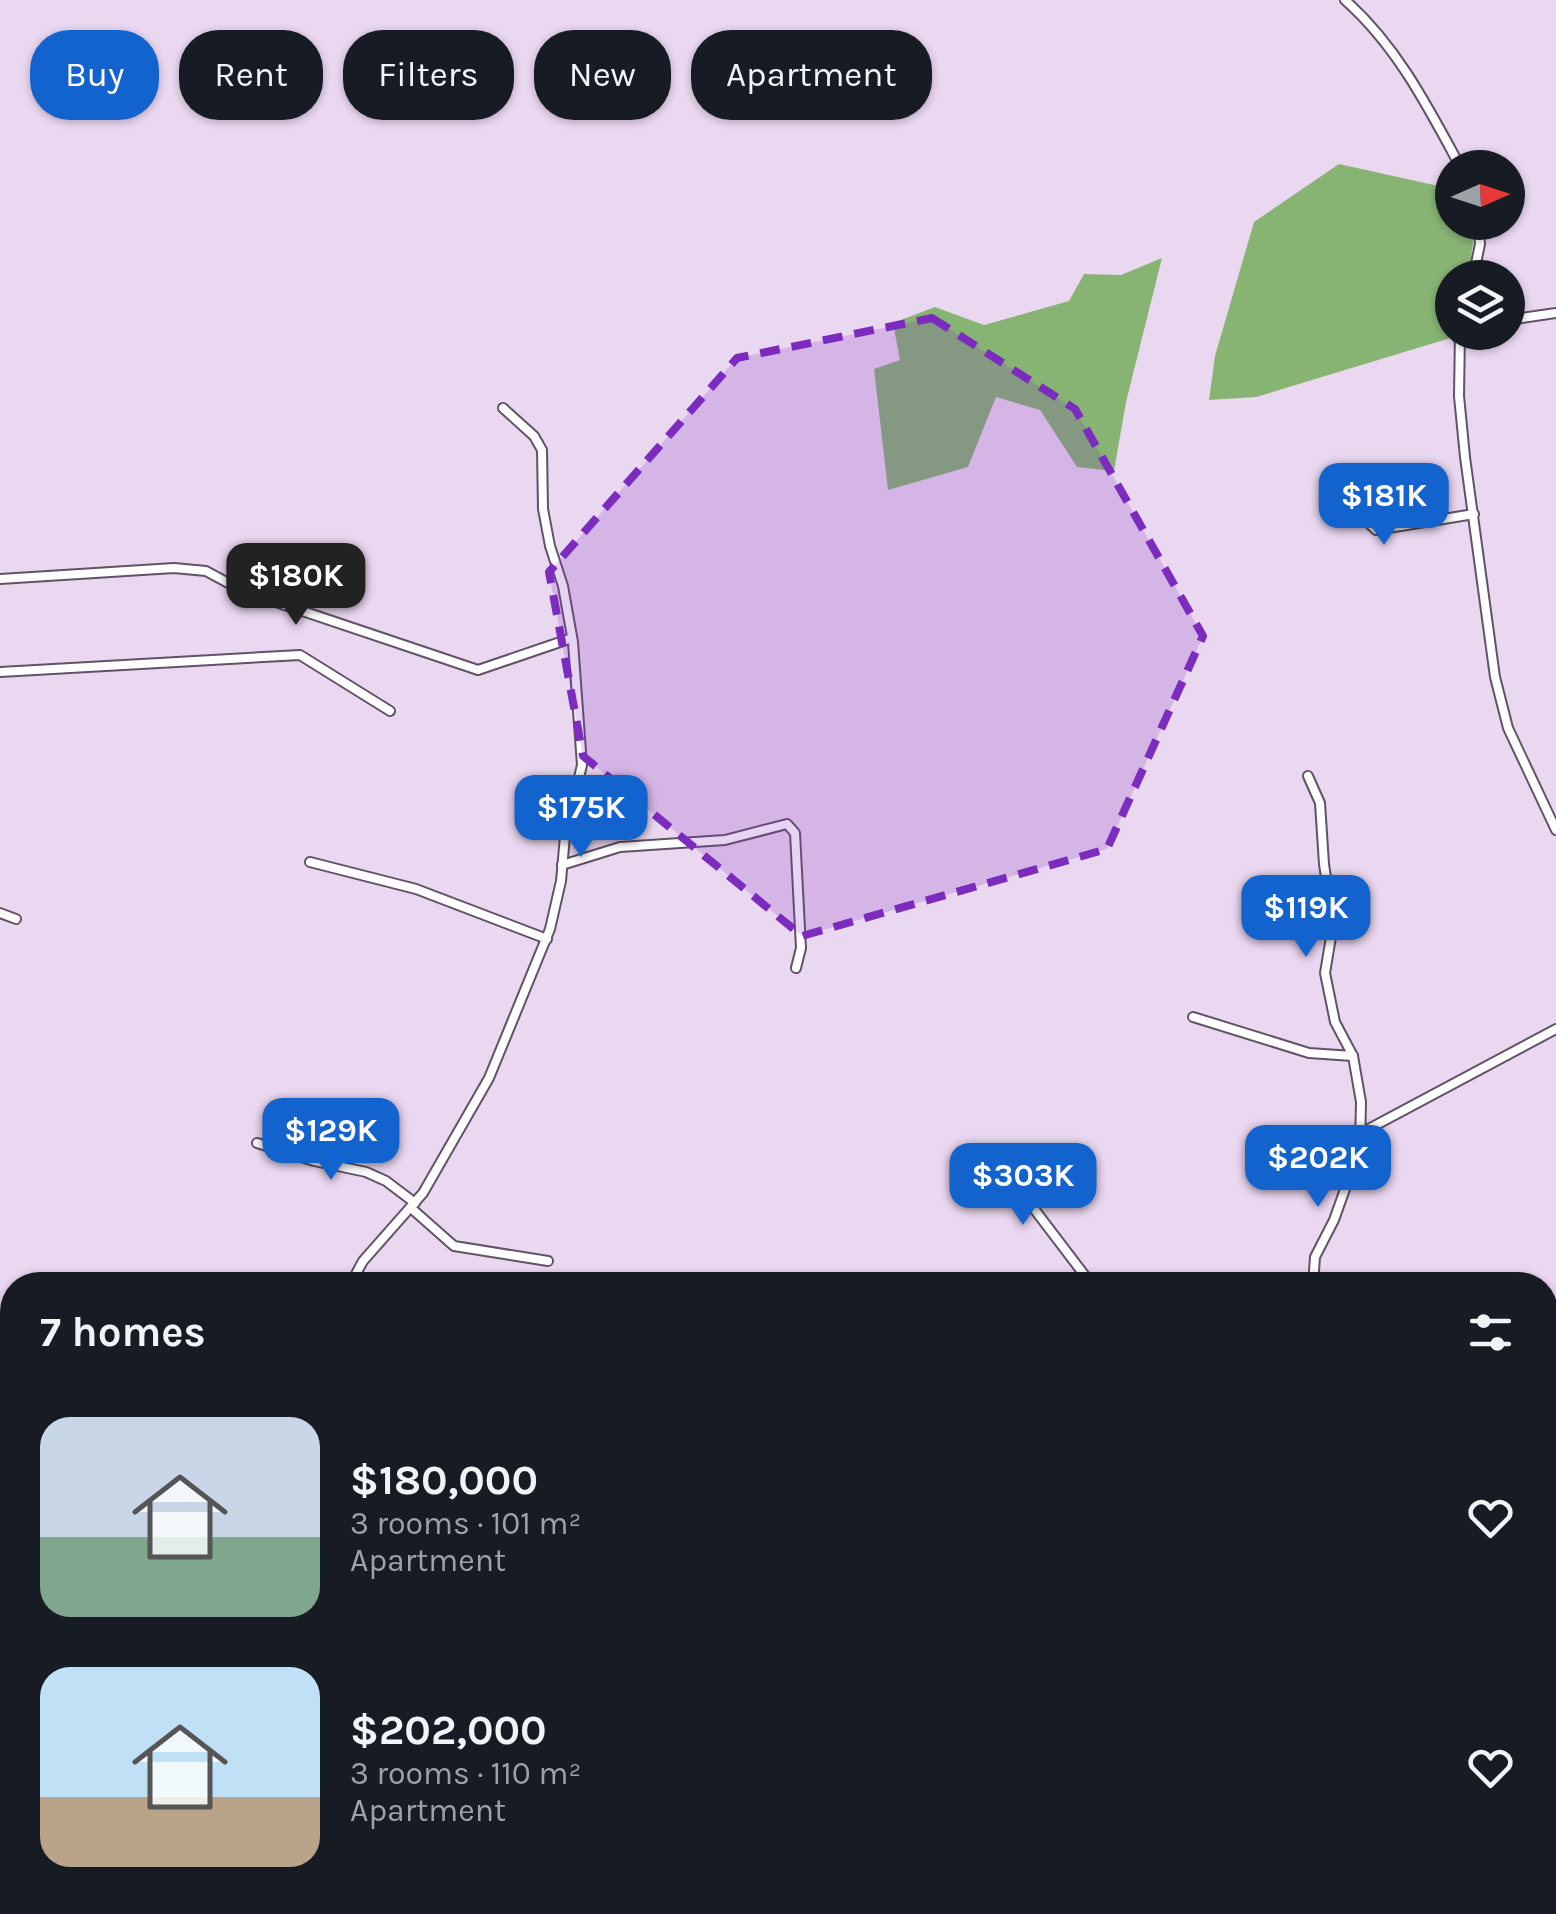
<!DOCTYPE html>
<meta charset="utf-8">
<style>
:root{--surface:#171b24;--page:#20242c;--text:#f1f3f6;--muted:#9ea1a6;--accent:#1363ce}
body{margin:0;font-family:Karla,sans-serif;background:var(--page);color:var(--text);height:100vh;display:flex;flex-direction:column;font-size:38px;white-space:nowrap}
*{box-sizing:border-box;margin:0}
p{font-size:32px;color:var(--muted)}
.icon{flex:none;width:55px;height:55px;fill:none;stroke:currentColor;stroke-width:2;stroke-linecap:round;stroke-linejoin:round}
.map{position:relative;flex:1;overflow:hidden}
.drawer{position:absolute;left:0px;top:1272px;width:1558px;height:642px;display:flex;flex-direction:column;background:var(--surface);border-radius:40px 40px 0 0;box-shadow:0 2px 8px #0004}
.drawer>*{flex:none}
.guide{position:absolute;left:30px;top:30px;width:1000px;height:90px;display:flex;gap:20px}
.needle{width:65px;rotate:87deg}
.buttons{position:absolute;left:1435px;top:150px;display:grid;gap:20px}
.buttons a{display:grid;place-items:center;width:90px;height:90px;border-radius:50%;background:var(--surface);box-shadow:0 2px 8px #0004;font-size:50px}
.price{position:absolute;translate:-50% -85px;padding:0 22px;border-radius:20px;background:var(--accent);color:#fff;font-size:32px;line-height:65px;filter:drop-shadow(0 2px 5px #0008)}
.price::after{content:'';position:absolute;left:50%;top:60px;width:30px;height:22px;margin-left:-15px;background:inherit;clip-path:polygon(0 0,100% 0,50% 100%)}
.price.active{background:#222;color:#fff}
ul{padding:0;list-style:none}
li{display:flex;align-items:center;gap:30px;height:250px;padding:0 40px}
li span{display:grid;place-items:center;flex:none;width:280px;height:200px;border-radius:30px;color:#555}
li>.icon{margin-inline-start:auto}
span .icon{width:120px;height:120px;fill:#fffc;stroke-width:1}
li b{font-size:42px}
h2{display:flex;justify-content:space-between;align-items:center;height:120px;padding:0 40px;font-size:42px}
.pill{padding:0 35px;border-radius:40px;background:var(--surface);box-shadow:0 2px 8px #0004;font-size:35px;line-height:90px}
.pill.active{background:var(--accent);color:#fff}
.map>svg:first-child{display:block}
</style>
<div class="map">
<svg width="1556" height="1914" viewBox="0 0 1556 1914">
<rect width="100%" height="100%" fill="#ead7f0"/>
<!-- forest -->
<g fill="#88b473">
<path d="M1339 164 1452 189V222L1472 223 1473 244 1468 277 1452 278V332L1458 333 1457 336 1256 397 1209 400 1215 356 1254 222Z"/>
<path d="M1162 258 1126 402 1114 471 1077 467 1040 410 996 397 968 467 888 490 874 369 900 360 893 323 935 307 984 325 1069 301 1084 274 1121 275Z"/>
</g>
<g fill="none" stroke-linecap="round" stroke-linejoin="round">
<!-- minor casing -->
<g stroke="#625267" stroke-width="12">
<g id="minor">
<path d="M1345 0C1397 46 1428 107 1461 168"/>
<path d="M1473 278 1480 244 1478 222"/>
<path d="M1508 320 1556 313"/>
<path d="M1460 332 1459 396 1465 457 1495 677 1508 728 1556 830"/>
<path d="M1459 340 1475 332"/>
<path d="M1340 474 1344 478 1348 503 1376 530 1474 514"/>
<path d="M0 579 174 568 206 571 243 591 478 670 572 638"/>
<path d="M0 672 300 655 390 711"/>
<path d="M1308 776 1320 803 1324 864 1333 925 1325 973 1335 1022 1353 1056 1361 1102 1360 1147 1334 1220 1315 1257 1313 1285"/>
<path d="M310 862 416 889 547 939"/>
<path d="M562 865 620 847 725 840 787 824 795 833 801 948 796 968"/>
<path d="M0 913 16 919"/>
<path d="M1193 1017 1309 1053 1353 1056"/>
<path d="M1361 1133 1556 1029"/>
<path d="M257 1143 314 1161 366 1172 386 1181 415 1203"/>
<path d="M975 1149 1006 1172 1092 1285"/>
<path d="M411 1208 454 1246 548 1261"/>
<path d="M350 1285 363 1261 423 1193 489 1078 550 929 561 881 565 836 582 765 573 642 563 586 550 546 543 509 542 450 534 436 503 408"/>
<path d="M0 1585 12 1615"/>
<path d="M114 1902 115 1914"/>
<path d="M253 1902 258 1914"/>
<path d="M426 1902 432 1914"/>
<path d="M665 1902 666 1914"/>
<path d="M1322 1914 1323 1902"/>
</g>
</g>
<!-- tertiary casing -->
<g stroke="#625267" stroke-width="15">
<g id="tertiary">
<path d="M1545 1753 1556 1751"/>
<path d="M72 1914 111 1902"/>
</g>
</g>
<!-- minor -->
<use href="#minor" stroke="#fff" stroke-width="8"/>
<!-- tertiary -->
<use href="#tertiary" stroke="#fff" stroke-width="10"/>
</g>
<!-- marked area -->
<path fill="#7b2cbf" fill-opacity="0.2" stroke="#7b2cbf" stroke-width="8" stroke-dasharray="20 12" stroke-linejoin="round" d="M932 318 1075 409 1203 636 1107 849 802 936 583 756 549 572 737 358Z"/>
</svg>
<div class="buttons">
<a><svg class="needle" viewBox="-14 -14 28 28"><path d="M0-13l5 13h-10z" fill="#e53935"/><path d="M0 13l5-13h-10z" fill="#9ea1a6"/></svg></a>
<a><svg class="icon" aria-label="layers" viewBox="0 0 24 24"><path d="M12 4l9 5-9 5-9-5zM3 14l9 5 9-5"/></svg></a>
</div>
<b class="price" style="left:1384px;top:548px">$181K</b>
<b class="price active" style="left:296px;top:628px">$180K</b>
<b class="price" style="left:581px;top:860px">$175K</b>
<b class="price" style="left:1306px;top:960px">$119K</b>
<b class="price" style="left:331px;top:1183px">$129K</b>
<b class="price" style="left:1318px;top:1210px">$202K</b>
<b class="price" style="left:1023px;top:1228px">$303K</b>
<div class="guide">
<a class="pill active">Buy</a>
<a class="pill">Rent</a>
<a class="pill">Filters</a>
<a class="pill">New</a>
<a class="pill">Apartment</a>
</div>
<section class="drawer">
<h2>7 homes<svg class="icon" aria-label="filters" viewBox="0 0 24 24"><path d="M4 7h16M4 17h16"/><circle cx="9" cy="7" r="2"/><circle cx="15" cy="17" r="2"/></svg></h2>
<ul>
<li><span style="background:linear-gradient(#c9d6e8 60%,#7fa58c 0)"><svg class="icon" aria-label="home" viewBox="0 0 24 24"><path d="M3 11l9-7 9 7M6 9v11h12V9"/></svg></span><div><b>$180,000</b><p>3 rooms · 101 m²</p><p>Apartment</p></div><svg class="icon" aria-label="heart" viewBox="0 0 24 24"><path d="M12 20l-8-8c-3-5 5-10 8-4 3-6 11-1 8 4z"/></svg></li>
<li><span style="background:linear-gradient(#bfe0f5 65%,#b9a48a 0)"><svg class="icon" aria-label="home" viewBox="0 0 24 24"><path d="M3 11l9-7 9 7M6 9v11h12V9"/></svg></span><div><b>$202,000</b><p>3 rooms · 110 m²</p><p>Apartment</p></div><svg class="icon" aria-label="heart" viewBox="0 0 24 24"><path d="M12 20l-8-8c-3-5 5-10 8-4 3-6 11-1 8 4z"/></svg></li>
</ul>
</section>
</div>
